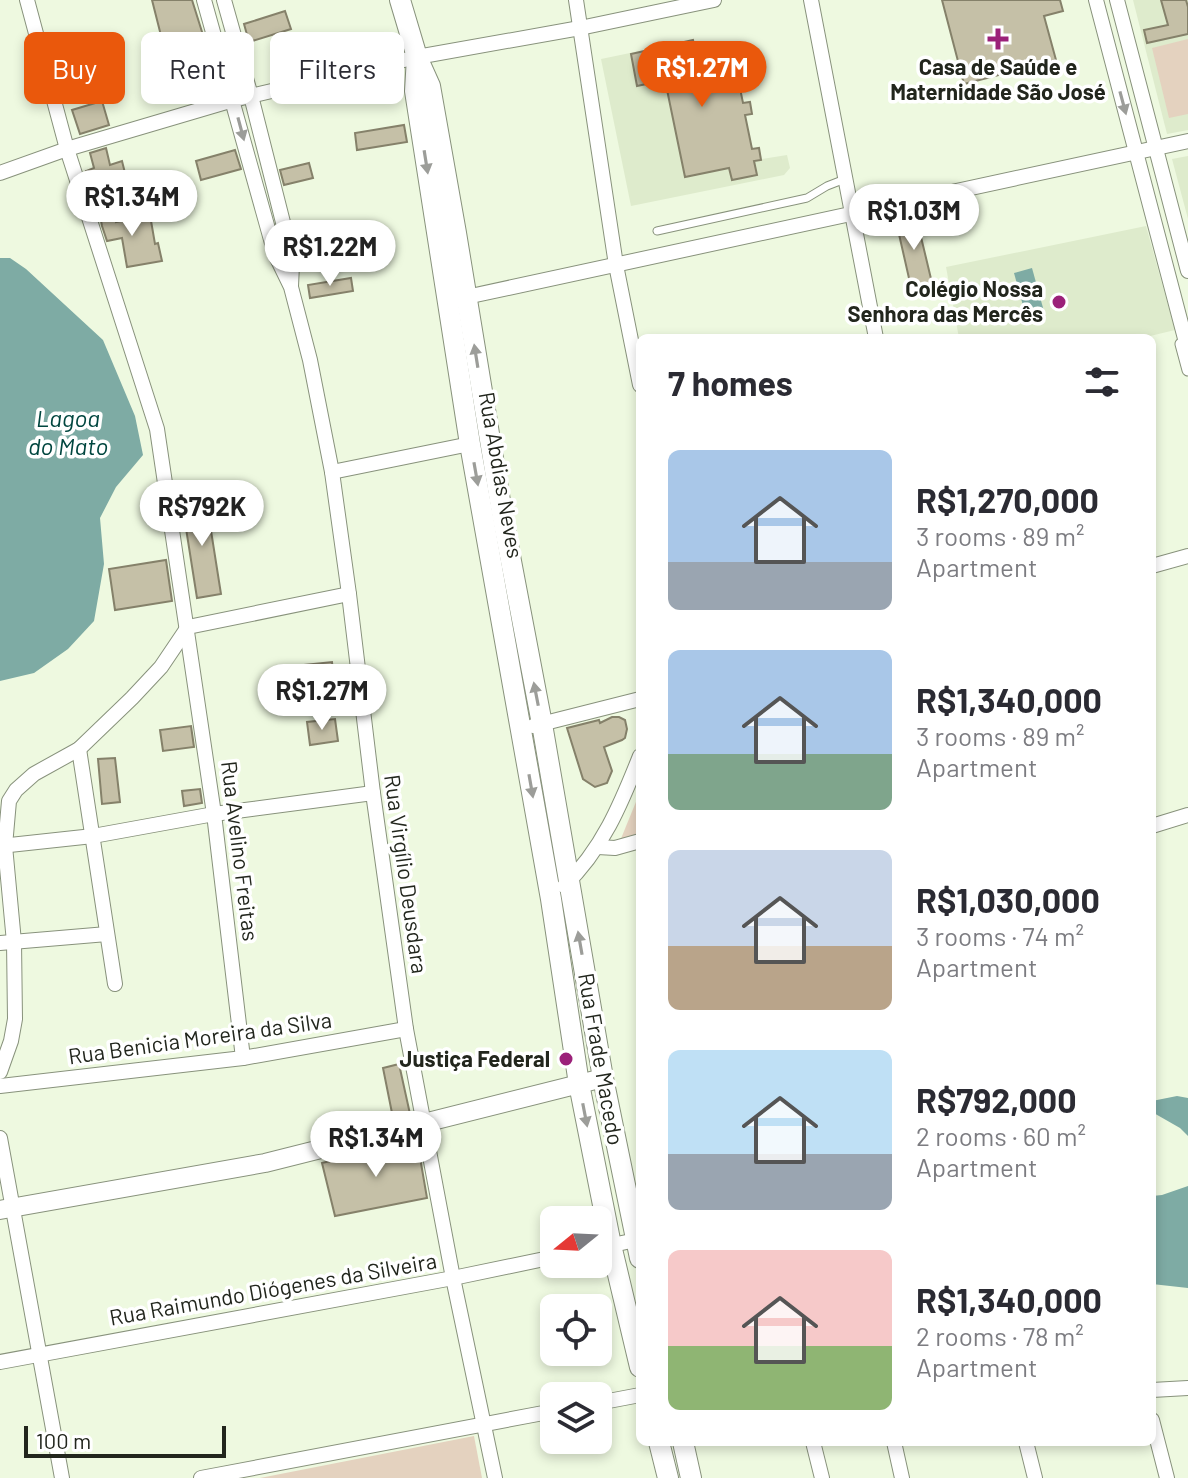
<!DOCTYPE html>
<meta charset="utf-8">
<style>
:root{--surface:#fff;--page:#f2f2f3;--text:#2b2b33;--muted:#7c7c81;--accent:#ea580c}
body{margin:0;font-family:Barlow,sans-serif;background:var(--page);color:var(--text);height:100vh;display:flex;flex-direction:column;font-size:30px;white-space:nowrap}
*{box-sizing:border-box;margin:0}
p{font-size:26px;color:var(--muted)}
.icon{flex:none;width:44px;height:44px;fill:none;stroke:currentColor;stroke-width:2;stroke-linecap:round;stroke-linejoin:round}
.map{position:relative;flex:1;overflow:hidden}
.side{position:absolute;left:636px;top:334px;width:520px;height:1112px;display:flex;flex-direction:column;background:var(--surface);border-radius:12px;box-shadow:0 4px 12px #0003}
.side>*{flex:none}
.hud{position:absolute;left:24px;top:32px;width:492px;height:72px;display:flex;gap:16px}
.needle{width:52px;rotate:252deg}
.controls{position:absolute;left:540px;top:1206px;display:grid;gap:16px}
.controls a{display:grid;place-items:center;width:72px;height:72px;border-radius:12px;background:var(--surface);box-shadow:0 4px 12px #0003;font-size:40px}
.scale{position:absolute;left:24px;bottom:20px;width:202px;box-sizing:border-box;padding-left:8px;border:4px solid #22261d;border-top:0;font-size:22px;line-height:28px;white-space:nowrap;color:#22261d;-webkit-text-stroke:6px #fff;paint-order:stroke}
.price{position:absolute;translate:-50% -68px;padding:0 18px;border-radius:28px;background:#fff;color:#222;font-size:26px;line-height:52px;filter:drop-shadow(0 2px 4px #0008)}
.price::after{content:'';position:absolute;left:50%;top:48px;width:24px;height:18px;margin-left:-12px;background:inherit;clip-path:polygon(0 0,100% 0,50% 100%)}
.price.current{background:var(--accent);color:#fff}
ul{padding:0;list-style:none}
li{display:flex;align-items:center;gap:24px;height:200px;padding:0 32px}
li span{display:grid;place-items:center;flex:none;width:224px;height:160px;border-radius:12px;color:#555}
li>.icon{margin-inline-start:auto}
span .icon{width:96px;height:96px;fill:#fffc;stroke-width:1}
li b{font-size:34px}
h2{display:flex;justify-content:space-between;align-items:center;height:96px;padding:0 32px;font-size:34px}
.tag{padding:0 28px;border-radius:12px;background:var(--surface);box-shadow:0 4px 12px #0003;font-size:28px;line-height:72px}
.tag.current{background:var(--accent);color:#fff}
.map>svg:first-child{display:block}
</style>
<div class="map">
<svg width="1188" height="1478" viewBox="0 0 1188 1478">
<rect width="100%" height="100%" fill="#eef9e0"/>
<!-- built -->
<g fill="#deebcc">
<path d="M1133 0H1188V130L1167 134Z"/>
<path d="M693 40 698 66 743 103 750 102 752 114 745 116 752 149 759 148 762 159 787 155 790 168 784 175 631 206 601 59Z"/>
<path d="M1188 156V219L1172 159Z"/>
<path d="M1146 226 1175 330 1142 338H959L946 267Z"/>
</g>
<!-- green -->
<g fill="#e4d2bf">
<path d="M1188 39V114L1169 118 1152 48Z"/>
<path d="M640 792V835L620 841Z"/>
<path d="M474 1436 482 1478H260Z"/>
</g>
<!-- water -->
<g fill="#7eaba4">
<path d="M0 258H10L26 269 103 340 135 416 143 455 116 487 100 518 104 564 94 621 68 649 34 673 0 681Z"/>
<path d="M1032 268 1045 315 1027 320 1014 273Z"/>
<path d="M1177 1096 1188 1098V1136L1180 1128 1152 1112V1101Z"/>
<path d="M1188 1186V1288L1152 1284V1196L1162 1195Z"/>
</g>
<!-- building -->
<g fill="#c5c0a7" stroke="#85816a" stroke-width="2">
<path d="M152 0H192L203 35 192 38 198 59 204 57 208 72 187 79 188 83 174 87Z"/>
<path d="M942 0H1060L1063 11 1044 16 1056 60 964 84Z"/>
<path d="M1161 0H1186L1188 7V34L1147 43 1144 30 1168 25Z"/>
<path d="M285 11 291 29 249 42 244 24Z"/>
<path d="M693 40 698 66 734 59 743 103 750 102 752 114 745 115 752 149 759 148 761 160 754 161 757 175 732 180 729 168 685 177 665 80 637 86 631 54Z"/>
<path d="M102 101 109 125 80 134 72 110Z"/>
<path d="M404 125 407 142 357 150 355 133Z"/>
<path d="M106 148 110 165 122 161 127 181 92 191 86 171 94 168 90 153Z"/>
<path d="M235 150 241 169 201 180 196 161Z"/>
<path d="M309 163 313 178 284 185 280 170Z"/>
<path d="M113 207 116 222 150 215 155 244 158 243 162 261 127 267 122 238 107 241 102 226 99 210Z"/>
<path d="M916 216 932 283 911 287 896 221Z"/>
<path d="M351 278 353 291 310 298 308 285Z"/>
<path d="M206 499 221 594 197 598 182 503Z"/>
<path d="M166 560 172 601 115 610 109 569Z"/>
<path d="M332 662 334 680 297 684 295 666Z"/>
<path d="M612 717H619L625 720 627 729 625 738 622 740 604 747 612 771 607 783 595 787 583 779 567 728 599 720 600 723Z"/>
<path d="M335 719 338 741 310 745 307 722Z"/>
<path d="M191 726 194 747 163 751 160 730Z"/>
<path d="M115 758 120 802 102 804 98 759Z"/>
<path d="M200 789 202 803 184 806 182 791Z"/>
<path d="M399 1064 410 1114 393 1118 383 1068Z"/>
<path d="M417 1140 427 1198 335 1216 322 1163Z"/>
</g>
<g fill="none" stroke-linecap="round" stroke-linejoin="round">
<!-- service casing -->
<g stroke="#88927c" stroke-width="9">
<path id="service" d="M657 231 807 198 827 186 845 179"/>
</g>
<!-- pedestrian casing -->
<g stroke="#88927c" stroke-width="13">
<path id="pedestrian" d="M1181 344 1188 370"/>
</g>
<!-- minor casing -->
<g stroke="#88927c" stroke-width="16">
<g id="minor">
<path d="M27 0 67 149 157 429 214 814 243 1058"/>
<path d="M204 0 275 254 291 287 310 360 332 472 349 594 373 793 406 1029 453 1278 495 1478"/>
<path d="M224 0 251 96 290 250 292 265 291 286"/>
<path d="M576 0 616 265 640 385"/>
<path d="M811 0 876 338"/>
<path d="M1096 0 1188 350"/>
<path d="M1117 0 1188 271"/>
<path d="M0 173 67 149 233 100 417 57 580 28 714 0"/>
<path d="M457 299 1188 141"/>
<path d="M332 472 470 444"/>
<path d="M1152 566 1188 556"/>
<path d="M533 726 640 699"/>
<path d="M79 749 115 984"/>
<path d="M1152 826 1188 815"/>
<path d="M0 846 93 836 214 814 373 793"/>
<path d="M598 847 615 848 640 841"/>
<path d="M564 886C602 850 621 804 640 756"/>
<path d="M0 943 107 934"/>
<path d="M0 1072 11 1041 15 1019 14 942 5 846 9 801 16 790 34 774 79 749 132 698 161 667 188 627 349 594"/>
<path d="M0 1086 243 1058 406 1029"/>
<path d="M0 1138 62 1478"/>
<path d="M598 1248 636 1240"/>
<path d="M0 1362 453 1278 554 1257"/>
<path d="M1152 1390 1188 1388"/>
<path d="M598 1403 640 1395"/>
<path d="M1152 1420 1167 1478"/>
<path d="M813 1442 822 1478"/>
<path d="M894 1442 902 1478"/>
<path d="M1026 1442 1035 1478"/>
<path d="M201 1478 554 1411"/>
</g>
</g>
<!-- tertiary casing -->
<g stroke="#88927c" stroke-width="20">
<path id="tertiary" d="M0 1210 265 1163 603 1078"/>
</g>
<!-- secondary casing -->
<g stroke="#88927c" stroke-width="22">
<g id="secondary">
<path d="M400 0 417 57 430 86 456 233 503 519 542 724 603 1078 640 1258"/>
<path d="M417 57 415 91 470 444 551 899 579 1084 611 1245 640 1367"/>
<path d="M659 1442 668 1478"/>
<path d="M683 1442 691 1478"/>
</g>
</g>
<!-- service -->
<use href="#service" stroke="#fff" stroke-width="7"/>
<!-- pedestrian -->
<use href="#pedestrian" stroke="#fff" stroke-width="11"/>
<!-- minor -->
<use href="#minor" stroke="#fff" stroke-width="14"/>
<!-- tertiary -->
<use href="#tertiary" stroke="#fff" stroke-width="18"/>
<!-- secondary -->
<use href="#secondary" stroke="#fff" stroke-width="20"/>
</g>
<!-- one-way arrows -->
<defs><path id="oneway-solid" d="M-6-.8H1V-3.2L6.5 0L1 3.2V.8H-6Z" transform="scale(2)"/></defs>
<g fill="#9c9d99">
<use href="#oneway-solid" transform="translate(1123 103) rotate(75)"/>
<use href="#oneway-solid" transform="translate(241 129) rotate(75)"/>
<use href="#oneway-solid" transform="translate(426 162) rotate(81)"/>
<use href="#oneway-solid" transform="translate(476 356) rotate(-99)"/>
<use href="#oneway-solid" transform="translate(476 474) rotate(80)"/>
<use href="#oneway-solid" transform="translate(536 694) rotate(-101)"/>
<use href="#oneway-solid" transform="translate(531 786) rotate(80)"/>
<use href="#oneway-solid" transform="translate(580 943) rotate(-100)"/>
<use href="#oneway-solid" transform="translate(585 1115) rotate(79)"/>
</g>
<!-- markers -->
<g fill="#9b2179" stroke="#fff" stroke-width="3">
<path d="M994 27h8v8h8v8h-8v8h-8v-8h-8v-8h8z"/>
<circle cx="1059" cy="302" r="8"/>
<circle cx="566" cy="1059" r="8"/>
</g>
<g text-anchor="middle" stroke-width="7" stroke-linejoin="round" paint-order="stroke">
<!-- poi labels -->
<g font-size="22" font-weight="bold" fill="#22261d" stroke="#fff" text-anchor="end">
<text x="998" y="75" text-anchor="middle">Casa de Saúde e<tspan x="998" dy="25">Maternidade São José</tspan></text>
<text x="1043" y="297">Colégio Nossa<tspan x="1043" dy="25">Senhora das Mercês</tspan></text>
<text x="550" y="1067">Justiça Federal</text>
</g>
<!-- street labels -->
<g font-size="22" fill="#22261d" stroke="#fff">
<text transform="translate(501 475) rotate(80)" y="8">Rua Abdias Neves</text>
<text transform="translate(240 851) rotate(83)" y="8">Rua Avelino Freitas</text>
<text transform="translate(406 874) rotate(82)" y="8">Rua Virgílio Deusdara</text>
<text transform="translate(200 1038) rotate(-8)" y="8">Rua Benicia Moreira da Silva</text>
<text transform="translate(601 1059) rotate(80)" y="8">Rua Frade Macedo</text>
<text transform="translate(273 1289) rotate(-10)" y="8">Rua Raimundo Diógenes da Silveira</text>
</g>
<!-- water labels -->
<g font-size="24" font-style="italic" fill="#00463f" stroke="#fff">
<text x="68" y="427">Lagoa<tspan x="68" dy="28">do Mato</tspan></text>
</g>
</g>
</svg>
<div class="controls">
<a><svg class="needle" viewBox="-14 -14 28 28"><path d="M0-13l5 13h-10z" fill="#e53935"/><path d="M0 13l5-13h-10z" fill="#7c7c81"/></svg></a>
<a><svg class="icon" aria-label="locate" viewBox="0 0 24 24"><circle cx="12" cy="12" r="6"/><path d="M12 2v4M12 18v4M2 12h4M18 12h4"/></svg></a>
<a><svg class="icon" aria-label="layers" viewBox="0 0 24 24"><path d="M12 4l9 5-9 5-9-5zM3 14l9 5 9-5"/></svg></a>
</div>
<div class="scale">100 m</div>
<b class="price current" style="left:702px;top:109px">R$1.27M</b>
<b class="price" style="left:132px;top:238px">R$1.34M</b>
<b class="price" style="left:914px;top:252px">R$1.03M</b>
<b class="price" style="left:330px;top:288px">R$1.22M</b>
<b class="price" style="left:202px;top:548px">R$792K</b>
<b class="price" style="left:322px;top:732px">R$1.27M</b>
<b class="price" style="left:376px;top:1179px">R$1.34M</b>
<div class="hud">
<a class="tag current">Buy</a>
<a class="tag">Rent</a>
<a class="tag">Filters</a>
</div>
<section class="side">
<h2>7 homes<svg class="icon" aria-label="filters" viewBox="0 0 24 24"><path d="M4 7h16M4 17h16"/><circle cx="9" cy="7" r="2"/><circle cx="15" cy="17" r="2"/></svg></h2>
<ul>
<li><span style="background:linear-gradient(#a9c7e8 70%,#9aa5b1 0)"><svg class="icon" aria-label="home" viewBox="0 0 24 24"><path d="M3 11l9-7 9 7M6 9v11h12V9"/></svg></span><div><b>R$1,270,000</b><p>3 rooms · 89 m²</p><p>Apartment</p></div></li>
<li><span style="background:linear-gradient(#a9c7e8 65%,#7fa58c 0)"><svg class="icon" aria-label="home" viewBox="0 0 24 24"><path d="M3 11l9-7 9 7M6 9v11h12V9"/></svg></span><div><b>R$1,340,000</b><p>3 rooms · 89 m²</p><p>Apartment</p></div></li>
<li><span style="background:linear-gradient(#c9d6e8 60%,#b9a48a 0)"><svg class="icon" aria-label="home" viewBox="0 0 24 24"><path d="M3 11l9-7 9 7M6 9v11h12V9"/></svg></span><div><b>R$1,030,000</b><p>3 rooms · 74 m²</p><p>Apartment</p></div></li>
<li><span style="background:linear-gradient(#bfe0f5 65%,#9aa5b1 0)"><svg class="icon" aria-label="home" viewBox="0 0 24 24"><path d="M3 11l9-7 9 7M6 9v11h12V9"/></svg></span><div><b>R$792,000</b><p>2 rooms · 60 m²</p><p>Apartment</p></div></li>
<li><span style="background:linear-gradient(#f6c9c9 60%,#8fb573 0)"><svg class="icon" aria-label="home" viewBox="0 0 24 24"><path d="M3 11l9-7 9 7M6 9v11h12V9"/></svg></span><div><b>R$1,340,000</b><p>2 rooms · 78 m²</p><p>Apartment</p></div></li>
</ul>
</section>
</div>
